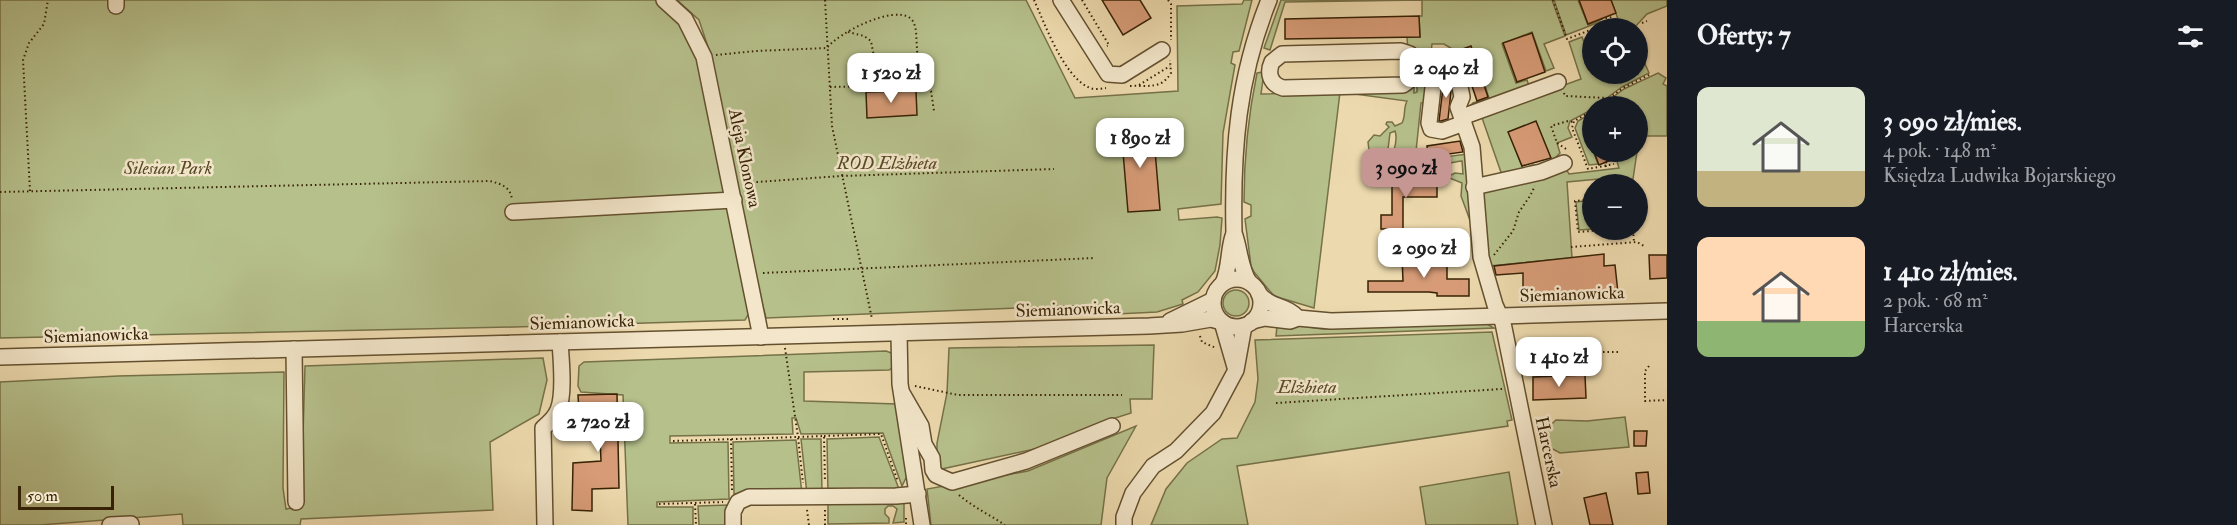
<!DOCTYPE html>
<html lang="pl">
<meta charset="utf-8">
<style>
:root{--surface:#171b24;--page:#20242c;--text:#f1f3f6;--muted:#9ea1a6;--accent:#c59692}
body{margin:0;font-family:"IM FELL Double Pica",serif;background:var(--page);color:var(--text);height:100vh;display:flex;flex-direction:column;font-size:22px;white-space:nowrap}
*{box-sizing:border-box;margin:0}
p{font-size:20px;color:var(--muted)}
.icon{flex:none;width:33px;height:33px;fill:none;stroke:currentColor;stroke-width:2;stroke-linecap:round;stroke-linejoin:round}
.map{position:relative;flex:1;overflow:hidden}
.panel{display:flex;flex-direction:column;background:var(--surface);width:570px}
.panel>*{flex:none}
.controls{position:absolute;left:1582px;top:18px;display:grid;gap:12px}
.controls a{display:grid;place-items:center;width:66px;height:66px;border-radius:50%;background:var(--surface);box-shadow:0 2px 4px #0004;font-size:30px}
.scale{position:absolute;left:18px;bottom:15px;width:96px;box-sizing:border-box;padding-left:6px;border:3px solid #372205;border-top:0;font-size:16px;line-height:21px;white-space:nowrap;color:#372205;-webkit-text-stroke:4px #f3e6ca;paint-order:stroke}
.price{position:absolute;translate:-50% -51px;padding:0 14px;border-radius:12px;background:#fff;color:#222;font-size:20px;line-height:39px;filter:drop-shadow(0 2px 3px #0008)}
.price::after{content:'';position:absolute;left:50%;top:36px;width:18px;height:14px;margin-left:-9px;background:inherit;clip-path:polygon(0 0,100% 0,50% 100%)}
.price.active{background:var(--accent);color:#111}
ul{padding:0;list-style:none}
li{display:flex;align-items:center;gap:18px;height:150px;padding:0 30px}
li span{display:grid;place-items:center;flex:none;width:168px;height:120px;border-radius:12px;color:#555}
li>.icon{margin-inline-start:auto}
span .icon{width:72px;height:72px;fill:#fffc;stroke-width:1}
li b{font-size:26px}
h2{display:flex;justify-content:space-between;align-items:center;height:72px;padding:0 30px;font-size:26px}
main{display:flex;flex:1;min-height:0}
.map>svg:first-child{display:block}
</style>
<main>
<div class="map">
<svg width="1667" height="525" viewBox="0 0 1667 525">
<rect width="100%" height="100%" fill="#ecd9ad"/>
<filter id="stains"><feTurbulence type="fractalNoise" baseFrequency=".00333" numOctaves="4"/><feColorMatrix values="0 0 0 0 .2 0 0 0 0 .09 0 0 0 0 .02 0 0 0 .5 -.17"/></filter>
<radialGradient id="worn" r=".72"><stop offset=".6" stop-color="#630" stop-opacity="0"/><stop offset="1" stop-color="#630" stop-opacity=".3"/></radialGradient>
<!-- green -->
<g fill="#b6c08b" stroke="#767148" stroke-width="1.5">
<path d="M0 0H657L682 22 695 48 749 313 745 320 514 327 0 338Z"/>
<path d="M677 0H1026L1075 98 1178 91 1177 6 1242 4 1244 0H1252L1239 51 1233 52 1231 63 1235 65 1223 133 1221 204 1178 209 1179 220 1217 217 1222 218 1220 245 1215 271 1198 292 1182 300 1183 304 1157 312 1117 314 1118 304 766 318 754 273 711 56 699 20Z"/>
<path d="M1281 0H1552L1565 36 1544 44 1554 68 1546 71 1532 32 1502 44 1516 83 1527 80 1530 89 1468 108 1473 103 1489 98 1478 65 1462 72 1454 50 1444 44H1432L1425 102 1421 103 1415 161 1467 154 1471 223 1461 196 1462 183 1447 177 1455 173 1463 174 1462 161C1449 162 1437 167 1425 169 1412 171 1400 168 1387 167 1392 157 1399 142 1395 131L1390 133 1388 149 1369 150 1368 142 1374 135 1380 136 1389 127 1386 124 1387 122H1392L1395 126 1402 123C1406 116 1403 109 1407 101L1340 92 1414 84V93L1417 92C1418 73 1407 57 1407 37H1420L1419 16H1422V0L1285 2 1270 50 1264 48Z"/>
<path d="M1554 0H1578L1588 25 1600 20V22L1566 35Z"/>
<path d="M1611 0H1667V6L1647 14 1635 27 1619 22Z"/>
<path d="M1582 37 1593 65V74H1596L1598 78 1609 74H1638V48L1649 73 1622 87 1596 106H1593V109L1570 121 1568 128 1572 137 1557 143 1560 153 1552 161 1536 122 1509 132 1523 169 1533 165 1535 167 1503 178 1481 115 1581 79 1569 42Z"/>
<path d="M1264 72 1261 94 1340 92 1314 308 1274 296 1254 272 1251 266 1245 219 1251 216V205L1244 202C1244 158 1248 116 1257 73Z"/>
<path d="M1658 73 1666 78 1663 84 1667 86V136H1638V106H1601L1624 89Z"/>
<path d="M1593 112V123L1584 127 1598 164 1589 165 1575 128 1578 121Z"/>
<path d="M1626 152H1637L1633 179H1599L1567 182 1572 258 1489 266 1481 189 1566 169 1569 174 1619 168 1616 158 1627 154Z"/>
<path d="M1593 200V229L1579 230 1576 202Z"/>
<circle cx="1236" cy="303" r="13"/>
<path d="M1281 323 1322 329 1473 324H1487L1494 328 1276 336 1277 326Z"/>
<path d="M1492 332 1512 420 1507 421 1508 426 1237 466 1248 525H1151L1166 489 1187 463 1222 439 1237 438 1255 402 1258 379 1255 340Z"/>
<path d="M1154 345 1152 399H1130L1131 413 1106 421 1044 447 937 470V443L947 393 949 348Z"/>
<path d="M886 351 894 354 892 368 889 370 804 372V401L897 404 908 474 902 486 883 433 801 434 796 418H792L793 434 670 436V443L728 442 729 499 657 502V507H693V525H628L623 395 581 392 578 386 579 366 584 362Z"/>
<path d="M543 358 547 380 539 414 490 442 493 510 301 519 300 525H183L182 514 40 525H0V382L118 376 284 372 283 488 286 509 301 506 305 366Z"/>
<path d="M1625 417 1629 447 1560 453 1542 443V433L1556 420 1587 421Z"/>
<path d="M1136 426 1107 478 1101 525H931L927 489 1028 471Z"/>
<path d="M879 437 899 489 828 494 827 439Z"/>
<path d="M801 439H821L822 494H807Z"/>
<path d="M796 440 802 494H734L733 442Z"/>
<path d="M1509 472 1518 525H1426L1420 487Z"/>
<path d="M904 500V522L893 523 897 509 893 506H888L885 509V514L889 518V523L828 524V501Z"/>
<path d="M729 505V525H699L698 506Z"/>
</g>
<!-- building -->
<g fill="#d79c77" stroke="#372205" stroke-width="1.5">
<path d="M1102 0H1140L1151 18 1123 35Z"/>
<path d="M1579 0H1611L1616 13 1588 24Z"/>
<path d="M1419 16 1420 37 1285 39V19Z"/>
<path d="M1532 33 1545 72 1517 82 1503 43Z"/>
<path d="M1471 46 1488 97 1477 101 1460 50Z"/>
<path d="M1445 71 1448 74 1451 91 1448 119 1441 121H1439Z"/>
<path d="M916 91 917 115 867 118 866 92Z"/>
<path d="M1536 121 1551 158 1522 166 1508 132Z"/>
<path d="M1153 126 1160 210 1128 212 1121 128Z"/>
<path d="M1460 141 1463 152 1428 157 1427 146Z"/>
<path d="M1594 152H1630L1599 165Z"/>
<path d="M1392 180H1437V197H1403V229H1381V215H1392Z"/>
<path d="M1604 254V266L1615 265 1618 293 1523 296V273L1496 275 1494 266Z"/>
<path d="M1649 255H1667V278L1650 279Z"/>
<path d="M1402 257H1447V279H1469V296H1437V293L1429 292H1368V281H1403Z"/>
<path d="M1585 375 1586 398 1533 400V377Z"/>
<path d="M617 394 619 488 592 489V511L572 510 573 463 601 461 599 411 579 412 578 395Z"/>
<path d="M1634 431H1647L1646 446H1634Z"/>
<path d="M1648 472 1650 493 1638 494 1636 473Z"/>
<path d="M1606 493 1613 525H1590L1584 498Z"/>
</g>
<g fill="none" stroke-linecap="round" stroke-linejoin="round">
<!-- minor casing -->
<g stroke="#64502f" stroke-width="18">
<g id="minor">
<path d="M116 0V6"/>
<path d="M664 0 685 19 704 57 761 337"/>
<path d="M1061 0 1108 74 1122 75 1162 50"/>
<path d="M1401 51 1410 54 1417 66 1414 77 1403 85 1283 88C1270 84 1267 73 1272 62L1282 54Z"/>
<path d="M1462 117 1558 82"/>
<path d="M1464 123 1442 131 1431 129 1429 123 1436 61 1452 62 1457 71 1462 97 1458 107 1472 147 1481 257 1495 305 1503 323 1544 525"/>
<path d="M1474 187 1541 172 1564 163"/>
<path d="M513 212 734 200"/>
<circle cx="1237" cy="303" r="24"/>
<path d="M1249 282C1240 268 1240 249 1234 233 1232 150 1238 77 1269 0"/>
<path d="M1223 283C1230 268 1228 251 1233 236"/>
<path d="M1259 294C1270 308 1287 305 1298 318"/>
<path d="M1170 321 1213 300"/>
<path d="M1252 321 1265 318 1290 321 1298 318 1331 321 1667 311"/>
<path d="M1222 322 1235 367"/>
<path d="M899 333 900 384 922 525"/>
<path d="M294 349 296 502"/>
<path d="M0 357 1149 326 1182 324 1211 319 1222 322"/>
<path d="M902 393 921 426 924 444 932 458 933 470 936 475 952 482 1026 461 1112 426"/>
<path d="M110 525 131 524"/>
<path d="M545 525 543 428C549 423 555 418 558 410 565 394 561 359 560 342"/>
<path d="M733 525V512L738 502 749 497 896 496 918 494"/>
<path d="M1124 525V517L1133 493 1153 466 1176 451 1213 413 1236 370 1244 326"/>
</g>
</g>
<!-- path -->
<g stroke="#372205" stroke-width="2" stroke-dasharray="1.5 3" stroke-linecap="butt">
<path d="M825 0 832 126 872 319"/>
<path d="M1034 0C1045 24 1063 75 1088 87 1093 90 1100 89 1106 88"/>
<path d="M1082 0 1109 45 1107 46"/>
<path d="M1168 0 1171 4V40"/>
<path d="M1553 0 1567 39 1593 29"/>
<path d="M1601 19 1612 17 1614 21"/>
<path d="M1642 23 1647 21"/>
<path d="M1595 28 1614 21 1632 28"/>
<path d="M848 32 864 36 871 41 874 57 875 86"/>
<path d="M716 55 756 51 827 48C838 33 893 5 910 18 914 21 915 26 916 31L919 85"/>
<path d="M1139 85 1170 66"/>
<path d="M1130 86C1147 85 1161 90 1171 73L1170 60"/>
<path d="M830 87 925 85 931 91 934 111"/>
<path d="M1564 93 1565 96 1607 98"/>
<path d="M1598 106 1623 88 1651 74"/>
<path d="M1593 110 1574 121 1572 128 1588 169 1614 164"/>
<path d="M1566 149 1557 143 1551 126 1568 121 1573 122"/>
<path d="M1606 167 1605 163 1612 159"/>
<path d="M743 183 841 176 1054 169"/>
<path d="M30 191 23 60 29 43 44 24 48 0"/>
<path d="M0 192 490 181C501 184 511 187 512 200"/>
<path d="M1593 199 1575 201 1578 232 1604 230"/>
<path d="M1633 230 1634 242"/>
<path d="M1571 247 1637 242 1644 246"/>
<path d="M1494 255 1513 231 1519 212 1530 196 1535 186"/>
<path d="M763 273 1094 258"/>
<path d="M833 319H851"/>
<path d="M1200 336 1202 342 1216 348"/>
<path d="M785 348 798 437 824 436 825 482"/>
<path d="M1603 352H1618"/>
<path d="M1649 366 1645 371V401L1667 400"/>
<path d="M915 386 958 395H1122"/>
<path d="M1276 403 1502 389"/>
<path d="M824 436 881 434 898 482"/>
<path d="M731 439 732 490"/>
<path d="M673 441 798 437 803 483"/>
<path d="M959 495C973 507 990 515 1005 525"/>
<path d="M659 504 723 502"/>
<path d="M695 504 696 525"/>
<path d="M807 510 809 525"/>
<path d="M825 510V525"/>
<path d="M906 518V525"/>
</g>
<!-- minor -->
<use href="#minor" stroke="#f3e6ca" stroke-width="15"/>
</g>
<g text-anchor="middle" stroke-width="5" stroke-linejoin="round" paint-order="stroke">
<!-- street labels -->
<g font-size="18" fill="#372205" stroke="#f3e6ca">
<text transform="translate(745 158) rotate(78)" y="6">Aleja Klonowa</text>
<text transform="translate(1572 294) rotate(-2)" y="6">Siemianowicka</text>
<text transform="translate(1068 309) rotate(-2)" y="6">Siemianowicka</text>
<text transform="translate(582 322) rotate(-2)" y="6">Siemianowicka</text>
<text transform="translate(96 335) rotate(-2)" y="6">Siemianowicka</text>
<text transform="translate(1549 452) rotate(78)" y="6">Harcerska</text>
</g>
<!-- park labels -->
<g font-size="18" font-style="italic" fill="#574a26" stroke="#f3e6ca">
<text x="887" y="169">ROD Elżbieta</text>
<text x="168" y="174">Silesian Park</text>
<text x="1307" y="393">Elżbieta</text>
</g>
</g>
<rect width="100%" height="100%" filter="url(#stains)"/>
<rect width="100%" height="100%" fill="url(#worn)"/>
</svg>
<div class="controls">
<a><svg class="icon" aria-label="locate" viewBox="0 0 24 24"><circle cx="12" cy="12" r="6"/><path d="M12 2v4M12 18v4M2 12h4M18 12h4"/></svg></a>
<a>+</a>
<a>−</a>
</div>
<div class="scale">50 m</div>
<b class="price" style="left:1446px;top:99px">2 040 zł</b>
<b class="price" style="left:891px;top:104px">1 520 zł</b>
<b class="price" style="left:1140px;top:169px">1 890 zł</b>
<b class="price active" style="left:1406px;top:199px">3 090 zł</b>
<b class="price" style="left:1424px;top:279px">2 090 zł</b>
<b class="price" style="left:1559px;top:388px">1 410 zł</b>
<b class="price" style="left:598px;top:453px">2 720 zł</b>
</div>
<section class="panel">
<h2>Oferty: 7<svg class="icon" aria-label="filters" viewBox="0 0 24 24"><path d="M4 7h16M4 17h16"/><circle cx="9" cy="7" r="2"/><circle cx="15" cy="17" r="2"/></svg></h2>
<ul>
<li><span style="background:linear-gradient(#dfe7d0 70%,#c2b280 0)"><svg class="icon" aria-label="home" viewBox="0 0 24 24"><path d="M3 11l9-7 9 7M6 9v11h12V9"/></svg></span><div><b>3 090 zł/mies.</b><p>4 pok. · 148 m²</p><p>Księdza Ludwika Bojarskiego</p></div></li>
<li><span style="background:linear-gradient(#ffd9b3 70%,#8fb573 0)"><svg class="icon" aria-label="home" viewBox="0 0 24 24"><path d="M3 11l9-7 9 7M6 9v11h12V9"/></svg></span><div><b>1 410 zł/mies.</b><p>2 pok. · 68 m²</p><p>Harcerska</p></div></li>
</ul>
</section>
</main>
